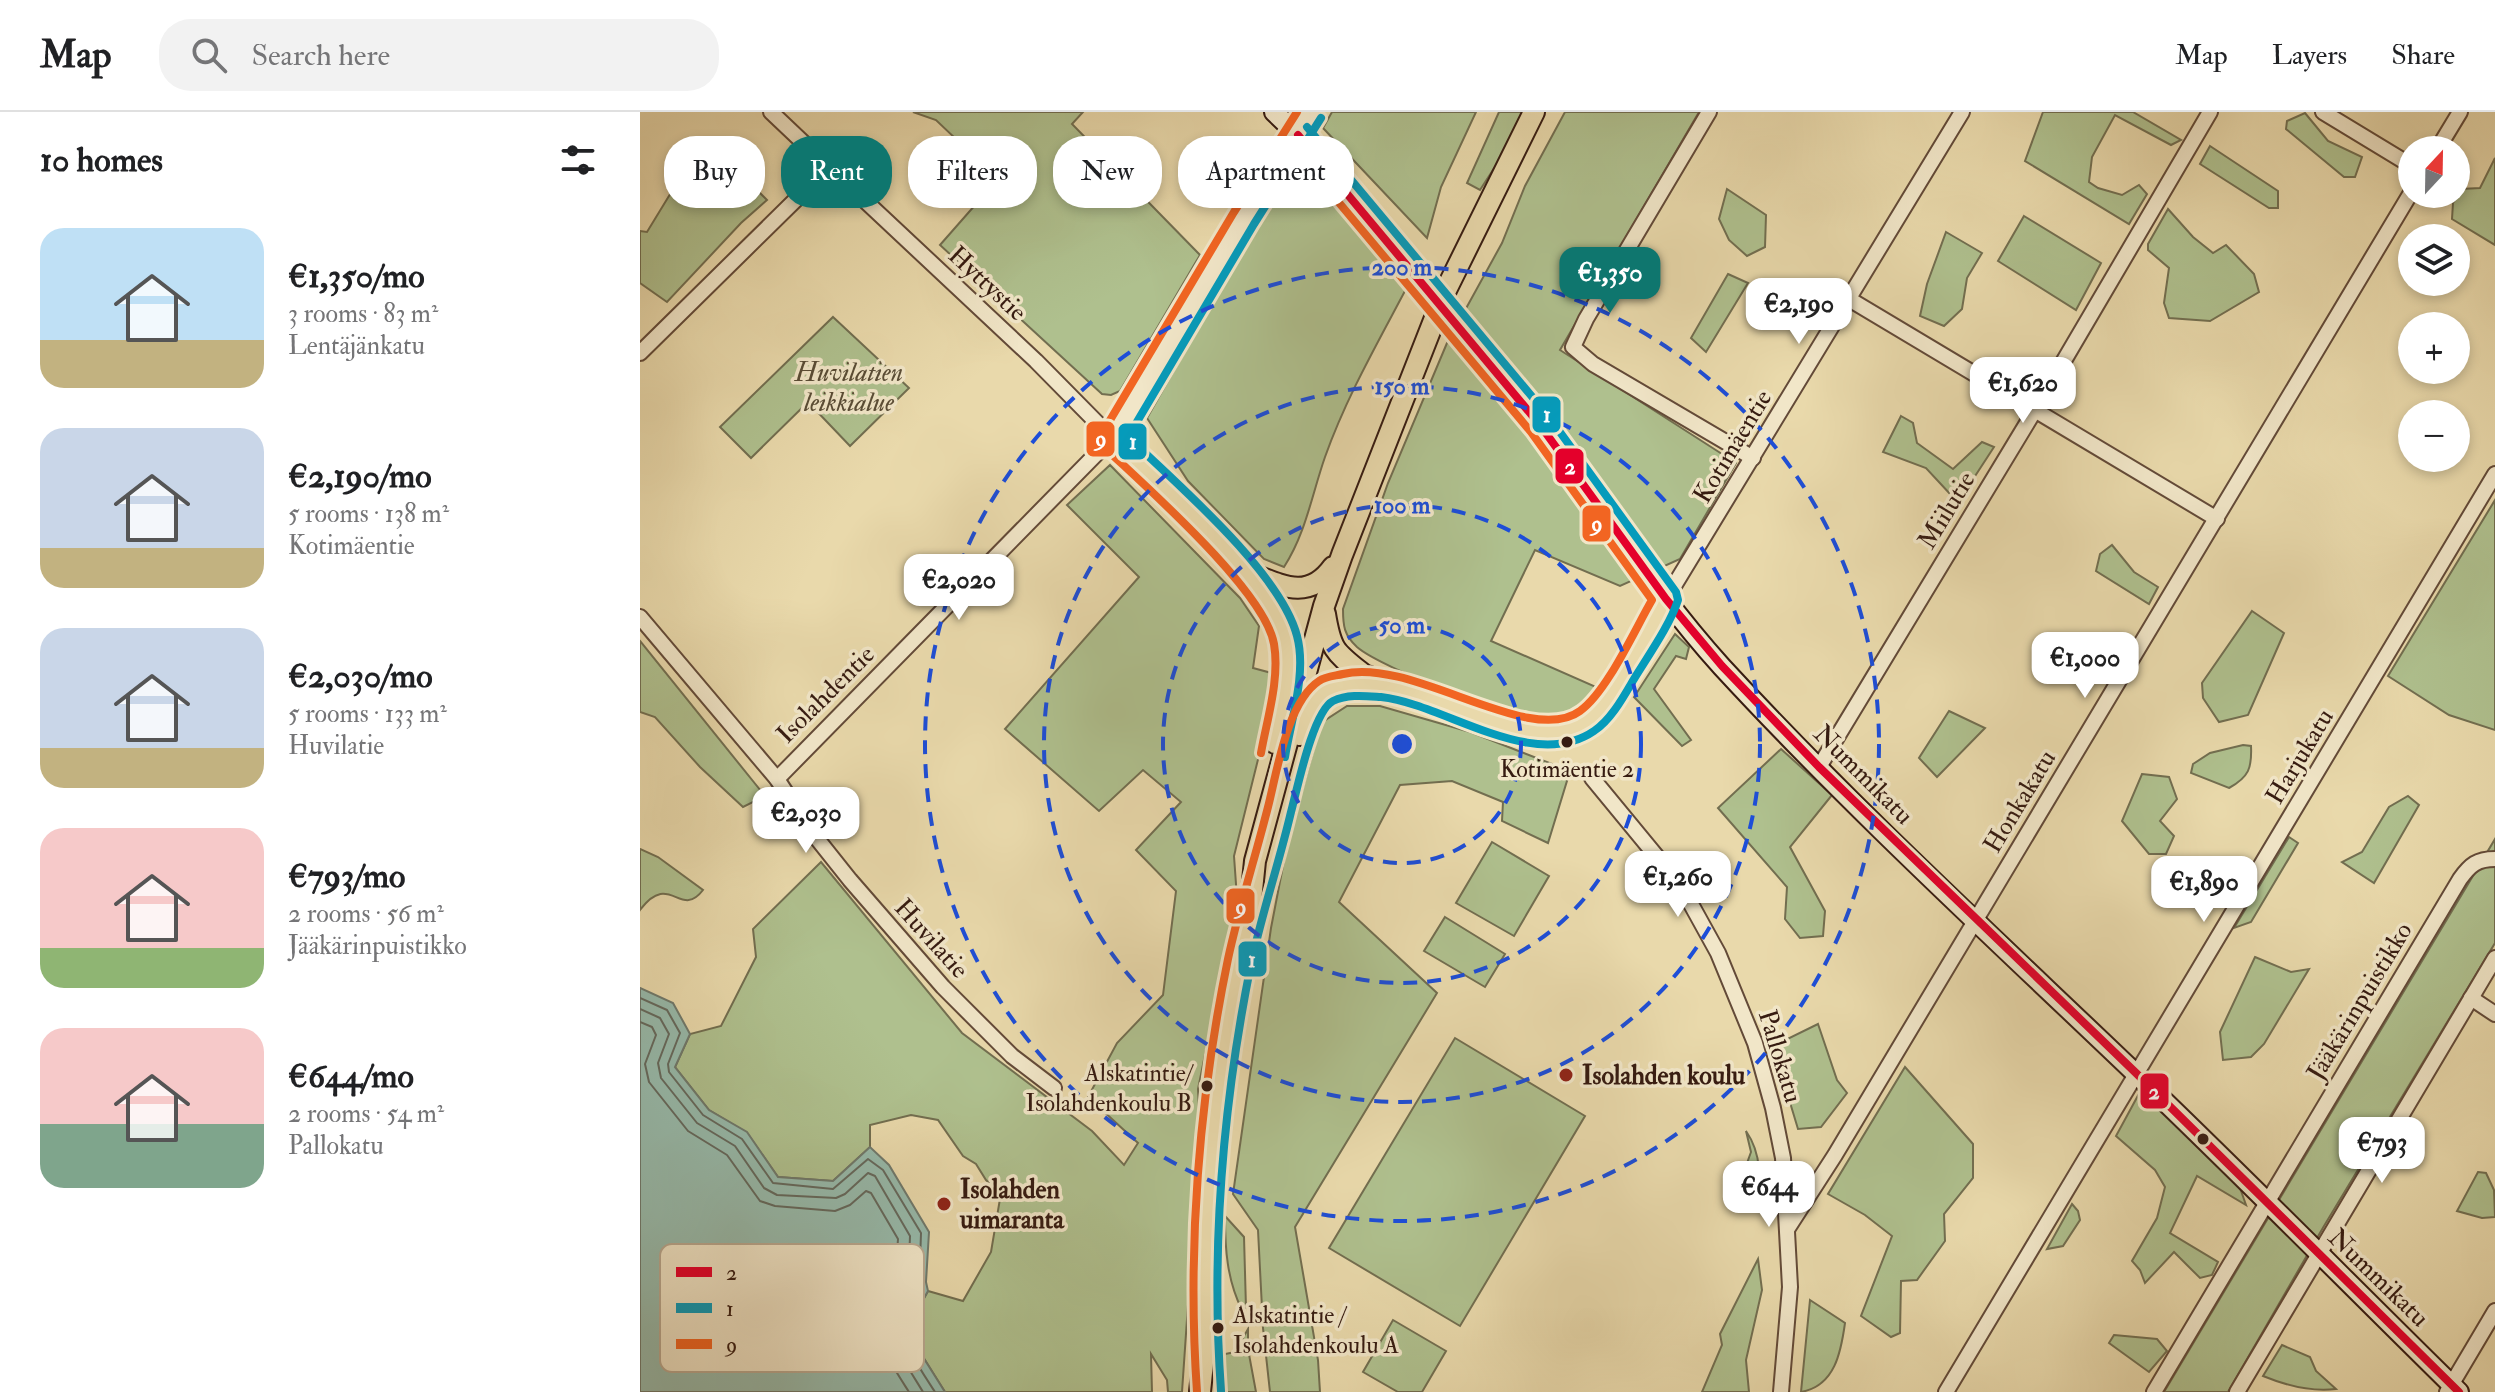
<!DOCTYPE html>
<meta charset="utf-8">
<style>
:root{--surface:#fff;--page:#f2f2f2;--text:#202124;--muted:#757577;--line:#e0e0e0;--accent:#0f766e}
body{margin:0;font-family:"IM FELL Double Pica",serif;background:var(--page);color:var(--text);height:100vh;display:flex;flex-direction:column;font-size:30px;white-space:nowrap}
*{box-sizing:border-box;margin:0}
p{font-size:26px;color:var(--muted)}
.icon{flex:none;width:44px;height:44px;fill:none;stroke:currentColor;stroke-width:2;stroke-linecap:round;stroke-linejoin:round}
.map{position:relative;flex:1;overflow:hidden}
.details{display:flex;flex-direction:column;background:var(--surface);width:640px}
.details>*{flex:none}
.top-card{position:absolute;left:24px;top:24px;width:760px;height:72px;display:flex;gap:16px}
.needle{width:52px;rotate:22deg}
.fabs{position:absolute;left:1758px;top:24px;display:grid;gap:16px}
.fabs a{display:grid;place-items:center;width:72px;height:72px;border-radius:50%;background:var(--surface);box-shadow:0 4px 12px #0003;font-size:40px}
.price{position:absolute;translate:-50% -68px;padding:0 18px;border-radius:16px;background:#fff;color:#222;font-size:26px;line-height:52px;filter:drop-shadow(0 2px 4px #0008)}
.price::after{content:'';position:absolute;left:50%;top:48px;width:24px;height:18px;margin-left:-12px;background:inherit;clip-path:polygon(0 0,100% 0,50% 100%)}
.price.current{background:var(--accent);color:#fff}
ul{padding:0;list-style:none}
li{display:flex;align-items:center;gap:24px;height:200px;padding:0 40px}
li span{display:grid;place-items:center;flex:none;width:224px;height:160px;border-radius:24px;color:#555}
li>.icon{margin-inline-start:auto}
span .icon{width:96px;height:96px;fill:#fffc;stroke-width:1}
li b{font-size:34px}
h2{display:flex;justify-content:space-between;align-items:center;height:96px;padding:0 40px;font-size:34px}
.chip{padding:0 28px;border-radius:32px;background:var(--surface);box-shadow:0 4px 12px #0003;font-size:28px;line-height:72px}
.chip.current{background:var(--accent);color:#fff}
header{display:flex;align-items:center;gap:48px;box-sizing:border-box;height:112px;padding:0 40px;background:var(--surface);border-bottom:2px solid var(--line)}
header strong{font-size:38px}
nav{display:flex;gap:44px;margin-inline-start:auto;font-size:28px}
.search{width:560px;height:72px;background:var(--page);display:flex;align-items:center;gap:20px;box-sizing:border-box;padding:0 28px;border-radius:32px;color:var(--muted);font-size:30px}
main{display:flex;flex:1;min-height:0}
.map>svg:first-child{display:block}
</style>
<header>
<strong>Map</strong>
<div class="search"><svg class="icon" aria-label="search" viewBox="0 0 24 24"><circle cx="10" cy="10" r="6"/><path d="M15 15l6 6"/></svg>Search here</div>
<nav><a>Map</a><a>Layers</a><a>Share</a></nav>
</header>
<main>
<section class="details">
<h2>10 homes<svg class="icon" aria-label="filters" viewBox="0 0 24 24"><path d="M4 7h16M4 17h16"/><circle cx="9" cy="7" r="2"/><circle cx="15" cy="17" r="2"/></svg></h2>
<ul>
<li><span style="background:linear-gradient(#bfe0f5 70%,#c2b280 0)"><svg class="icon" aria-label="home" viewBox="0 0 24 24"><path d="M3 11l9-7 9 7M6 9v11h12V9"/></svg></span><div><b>€1,350/mo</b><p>3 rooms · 83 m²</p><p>Lentäjänkatu</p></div></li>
<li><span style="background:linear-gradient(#c9d6e8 75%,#c2b280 0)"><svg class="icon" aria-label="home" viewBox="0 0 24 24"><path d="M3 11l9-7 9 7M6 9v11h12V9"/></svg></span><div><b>€2,190/mo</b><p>5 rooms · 138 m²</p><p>Kotimäentie</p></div></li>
<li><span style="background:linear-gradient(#c9d6e8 75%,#c2b280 0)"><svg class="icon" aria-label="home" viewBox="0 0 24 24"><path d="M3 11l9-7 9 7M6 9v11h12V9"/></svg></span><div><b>€2,030/mo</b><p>5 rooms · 133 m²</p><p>Huvilatie</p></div></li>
<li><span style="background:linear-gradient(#f6c9c9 75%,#8fb573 0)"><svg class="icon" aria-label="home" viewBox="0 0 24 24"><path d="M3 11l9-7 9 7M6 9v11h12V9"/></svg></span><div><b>€793/mo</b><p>2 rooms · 56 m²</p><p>Jääkärinpuistikko</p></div></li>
<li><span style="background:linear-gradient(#f6c9c9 60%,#7fa58c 0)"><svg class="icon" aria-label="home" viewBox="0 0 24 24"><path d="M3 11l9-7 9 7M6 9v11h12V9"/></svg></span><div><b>€644/mo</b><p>2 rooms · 54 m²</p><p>Pallokatu</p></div></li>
</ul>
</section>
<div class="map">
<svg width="1855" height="1280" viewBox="0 0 1855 1280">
<rect width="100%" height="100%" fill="#e9d9ab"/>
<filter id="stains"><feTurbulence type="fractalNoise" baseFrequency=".0025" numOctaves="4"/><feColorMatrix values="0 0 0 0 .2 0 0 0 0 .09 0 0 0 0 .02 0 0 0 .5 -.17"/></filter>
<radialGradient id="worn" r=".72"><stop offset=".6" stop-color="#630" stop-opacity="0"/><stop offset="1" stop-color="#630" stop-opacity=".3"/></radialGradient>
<!-- green -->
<g fill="#afc08e" stroke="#726e50" stroke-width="2">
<path d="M273 0H443L432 12 560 143 480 279 471 283 462 282 300 133 358 67 296 8Z"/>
<path d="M692 0H836L801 75 787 126 683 16Z"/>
<path d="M859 0H884L860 47 840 78 827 71Z"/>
<path d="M925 0H1059L920 238 1096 351 1040 447 980 474 895 438 851 529 956 575 950 595C942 599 931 608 923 609 890 614 742 557 717 535 704 523 703 514 703 497L748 371 807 231 862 131 885 74Z"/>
<path d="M1403 0H1493L1541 28 1531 33 1475 3 1452 45 1449 70 1458 76 1482 83 1499 73 1507 82 1489 112 1385 49Z"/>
<path d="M1665 1 1688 29 1722 45 1715 65H1704L1646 17 1647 9Z"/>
<path d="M1570 34 1638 79V96H1629L1560 52Z"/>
<path d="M81 42 127 88 101 111 27 190 0 171V119L7 120 43 61 52 68Z"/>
<path d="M1855 46V133L1812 107 1813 91 1821 77 1840 76Z"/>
<path d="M642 68 661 72 677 70 766 177C737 232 706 286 685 345 672 382 666 421 644 455L624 447 548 369 507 306Z"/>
<path d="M1087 77 1126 103 1125 135 1107 144 1089 128 1079 107Z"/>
<path d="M1528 97 1553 125 1573 141 1586 133 1614 162 1619 180 1570 209 1529 206 1524 191 1529 156 1508 138V132Z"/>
<path d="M1384 104 1461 151 1436 198 1358 149Z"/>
<path d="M1306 120 1342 141 1327 166 1322 197 1304 214 1280 204 1287 172Z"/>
<path d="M1088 162 1108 171 1066 240 1051 226Z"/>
<path d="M193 205 269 276 210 334 168 290 111 346 80 315Z"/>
<path d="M1261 304 1273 311 1277 331 1313 357 1342 330 1354 335 1311 401V383L1286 356 1243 340Z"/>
<path d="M470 353 600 486 619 514 613 556 639 563 594 744 597 786 558 977 560 1018 542 1280H528L527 1268 511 1242 512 1280H305L273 1229 264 1200 283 1188 288 1179 323 1189 351 1140 361 1081 346 1068 336 1052 323 1044 298 1008 271 1003 230 1013V1035L193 1069 138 1065 107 1021 69 998 35 955 50 922 81 914 116 845 113 817 181 750 322 921 452 1019 484 1053 498 1031 448 985 477 931 523 883 536 779 496 738 541 690 503 658 459 699 365 617 499 465 427 393Z"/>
<path d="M1855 388V618L1809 603 1748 564Z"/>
<path d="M1472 433 1494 460 1518 475 1509 492 1456 459 1460 442Z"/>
<path d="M1612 499 1644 521 1608 603 1579 610 1563 586 1562 571Z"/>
<path d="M1035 522 1049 535 1046 547 1036 544 1014 577 1051 628 1042 634 994 585Z"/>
<path d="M0 529 125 684 103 695 60 655 15 605 0 600Z"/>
<path d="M707 594H740L830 620 930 659 908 731 862 709 863 690 812 669 760 673 699 790 797 881 655 1115 678 1248 680 1280H630L623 1216 618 1118 593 1082 631 816 648 728 681 611Z"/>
<path d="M1309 599 1345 616 1297 665 1279 646Z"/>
<path d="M1603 633 1611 634C1612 656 1609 665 1589 676L1551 661 1553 652 1570 641Z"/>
<path d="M1141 637 1192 683 1150 735 1185 799 1183 824 1160 826 1145 807 1147 775 1078 696Z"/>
<path d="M1502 662 1529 665 1537 687 1520 709 1534 724 1526 742H1509L1482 709Z"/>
<path d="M1768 684 1779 693 1734 771 1702 750 1722 740 1749 695Z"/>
<path d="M1649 725 1658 731 1611 810 1594 816Z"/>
<path d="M1855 727V831L1684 1114 1588 1280H1524Z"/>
<path d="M852 730 909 764 874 824 816 791Z"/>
<path d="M0 737 18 745 63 778C40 808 30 758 0 798Z"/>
<path d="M805 805 865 842 845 875 784 839Z"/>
<path d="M1615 845 1651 860 1669 857 1624 932 1611 945 1583 948 1580 920Z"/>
<path d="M1178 912 1197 968 1207 981 1181 1015 1158 1017 1133 934Z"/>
<path d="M815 926 945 1004 820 1214 689 1136Z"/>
<path d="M1265 955 1333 1032V1066L1304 1102 1305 1129 1277 1168 1261 1169 1260 1221 1251 1225 1221 1204 1252 1124 1225 1103 1188 1082Z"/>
<path d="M1501 978 1600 1076 1606 1093 1557 1064 1530 1121 1578 1150 1572 1163 1560 1166 1534 1140 1505 1171 1500 1158 1492 1149 1517 1106 1525 1075 1515 1058 1476 1024Z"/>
<path d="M1106 1019C1122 1042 1121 1069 1116 1096L1093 1090 1111 1040Z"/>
<path d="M1838 1060 1846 1061 1854 1078 1855 1105 1842 1106 1817 1099Z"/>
<path d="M1432 1092 1438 1099 1440 1108 1423 1134 1407 1137Z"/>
<path d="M585 1104 604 1125 606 1196 602 1198C587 1168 585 1137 585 1104Z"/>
<path d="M1118 1147 1122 1178 1106 1248 1109 1280H1062L1082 1233 1080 1222Z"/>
<path d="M1170 1188 1205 1211C1201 1240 1195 1274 1161 1280Z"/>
<path d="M753 1208 806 1239 782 1280H758L723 1260Z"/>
<path d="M608 1217V1237L616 1280H584L585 1242 595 1240Z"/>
<path d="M1474 1223 1517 1227 1527 1239 1509 1260 1469 1231Z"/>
<path d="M1642 1233 1670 1245 1676 1259 1696 1277C1673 1280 1645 1273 1623 1264Z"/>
</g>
<!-- water -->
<path fill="#97baab" stroke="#707a6d" stroke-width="2" d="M0 876 33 891 50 922 35 955 69 998 107 1020 138 1065 193 1069 230 1035 249 1053 289 1120 286 1170 288 1179 283 1188 264 1200 273 1229 305 1280H0Z"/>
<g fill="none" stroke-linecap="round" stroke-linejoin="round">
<!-- shore -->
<g stroke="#666a5e" stroke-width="2">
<path d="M0 886 27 898 40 921 28 952 29 960 63 1003 102 1027 133 1071 193 1077 228 1047 243 1058 281 1121 279 1179C274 1186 264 1188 259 1194 247 1210 286 1266 295 1280"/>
<path d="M0 897 20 906 29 922 18 951 21 966 57 1011 95 1034 124 1076 137 1083 196 1086 205 1082 228 1061 235 1064 270 1124 268 1175C262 1181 252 1184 249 1192 238 1214 272 1261 283 1280"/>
<path d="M0 910 12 915 16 923 5 952 9 970 48 1019 87 1043 120 1089 135 1094 195 1099 210 1093 226 1079 231 1081 258 1127 255 1169C249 1174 242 1179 238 1187 224 1214 255 1258 269 1280"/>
</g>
<!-- street casing -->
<g stroke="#634a38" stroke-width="18">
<g id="street">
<path d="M131 0 189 55"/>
<path d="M1069 0 946 207 933 235 953 252 1113 346"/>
<path d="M1683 0 1772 54"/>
<path d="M658 23 671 0"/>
<path d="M1797 38 1820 0"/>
<path d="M1209 187 1577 407"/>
<path d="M0 241 189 55 396 249 472 326 137 667"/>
<path d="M1026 487 1322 0"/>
<path d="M0 505 137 667 171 719 210 768 303 875 372 944 414 976"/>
<path d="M1179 655 1395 298 1570 0"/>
<path d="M952 666 1041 774 1078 841 1115 931 1133 996 1143 1046 1150 1175 1141 1280"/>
<path d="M1831 886 1855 902"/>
<path d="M1148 1116 1195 1043 1772 79"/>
<path d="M1306 1280 1855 362"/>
<path d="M1514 1280 1820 767C1830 753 1837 747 1855 747"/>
<path d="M1597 1280 1855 846"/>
<path d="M1807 1280 1855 1199"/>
</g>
</g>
<!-- secondary casing -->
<g stroke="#361b11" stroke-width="22">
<g id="secondary">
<path d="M634 0 658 23 764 151"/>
<path d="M847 251C932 347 996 460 1082 555 1212 696 1355 827 1494 960 1604 1065 1711 1174 1819 1280"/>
<path d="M472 326 486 307 604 106 658 23"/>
</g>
</g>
<!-- primary casing -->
<g stroke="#361b11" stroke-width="24">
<g id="primary">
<path d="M472 326C511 365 639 479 646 528 650 562 641 597 635 631"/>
<path d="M605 459C639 472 667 491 693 455"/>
<path d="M685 502C691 539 695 540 724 563L871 614 902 621 926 622 946 611 966 588 1026 487"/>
<path d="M660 623C674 583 693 566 737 572"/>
<path d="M560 1280 565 1231 572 1039 578 977 586 915 609 808 615 749 684 494 702 443 806 178 894 0"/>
</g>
</g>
<!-- street -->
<use href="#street" stroke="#f1e6c8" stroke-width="14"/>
<!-- secondary -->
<use href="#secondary" stroke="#f1e6c8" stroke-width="18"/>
<!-- primary -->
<use href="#primary" stroke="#e9d9ab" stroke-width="20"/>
<!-- secondary-bridge casing -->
<g stroke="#361b11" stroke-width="22" stroke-linecap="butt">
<path id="secondary-bridge" d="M764 151 847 251"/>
</g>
<!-- secondary-bridge -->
<use href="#secondary-bridge" stroke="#f1e6c8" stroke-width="18"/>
<!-- bus-1 casing -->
<g stroke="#f1e6c8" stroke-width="14">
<path id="bus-1" d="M658 23 900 313 1026 487 1082 554 1179 655 1496 961 1819 1280"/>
</g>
<!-- bus-2 casing -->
<g stroke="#f1e6c8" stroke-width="14">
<g id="bus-2">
<path d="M645 645C651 608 667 561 657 524 641 461 536 371 488 325L614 112 681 6"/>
<path d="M581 1279C571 1138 583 991 611 852 622 801 639 751 651 700 657 678 673 599 693 589 708 582 725 584 741 585 805 592 893 661 954 619 971 608 984 584 994 567 1008 544 1030 513 1038 488L1036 480 909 305 667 15"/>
</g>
</g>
<!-- bus-3 casing -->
<g stroke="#f1e6c8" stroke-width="14">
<g id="bus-3">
<path d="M621 641C627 607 640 567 634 532 625 479 505 374 464 335L460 325 594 100 657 0"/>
<path d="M557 1280C547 1137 559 987 588 847 599 796 615 746 628 695 637 660 647 590 679 569 686 564 695 564 703 562 772 545 890 636 940 599 967 580 995 517 1012 488L891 320 649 31"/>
</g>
</g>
<!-- bus-1 -->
<use href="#bus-1" stroke="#e4002b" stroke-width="8"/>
<!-- bus-2 -->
<use href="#bus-2" stroke="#059bbb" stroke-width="8"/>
<!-- bus-3 -->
<use href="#bus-3" stroke="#f26522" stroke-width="8"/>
</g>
<!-- distance rings -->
<g fill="none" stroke="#1d4ed8" stroke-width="4" stroke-dasharray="14 10">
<circle cx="762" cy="632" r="119"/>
<circle cx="762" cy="632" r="239"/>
<circle cx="762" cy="632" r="358"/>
<circle cx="762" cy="632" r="477"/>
</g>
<!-- markers -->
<g fill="#361b11" stroke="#f1e6c8" stroke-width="3">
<circle cx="927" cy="630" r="7"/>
<circle cx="567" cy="974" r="7"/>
<circle cx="1563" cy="1027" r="7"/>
<circle cx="578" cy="1216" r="7"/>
</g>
<g fill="#8f2418" stroke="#f1e6c8" stroke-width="3">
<circle cx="926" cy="963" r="8"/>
<circle cx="304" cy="1092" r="8"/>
</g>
<g text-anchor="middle" stroke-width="7" stroke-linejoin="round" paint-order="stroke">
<!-- bus labels -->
<g font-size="24" fill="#361b11" stroke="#f1e6c8">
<text x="927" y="665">Kotimäentie 2</text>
<text x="552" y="969" text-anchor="end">Alskatintie/<tspan x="552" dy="30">Isolahdenkoulu B</tspan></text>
<text x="593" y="1211" text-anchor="start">Alskatintie /<tspan x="593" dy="30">Isolahdenkoulu A</tspan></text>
</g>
<!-- street labels -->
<g font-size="26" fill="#361b11" stroke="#f1e6c8">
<text transform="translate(348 171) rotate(43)" y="9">Hyttystie</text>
<text transform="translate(1092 334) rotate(-59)" y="9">Kotimäentie</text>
<text transform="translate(1306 398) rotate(-59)" y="9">Miilutie</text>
<text transform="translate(185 582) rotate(-45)" y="9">Isolahdentie</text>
<text transform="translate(1659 644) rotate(-59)" y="9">Harjukatu</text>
<text transform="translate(1224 662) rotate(45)" y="9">Nummikatu</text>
<text transform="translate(1379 689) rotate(-59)" y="9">Honkakatu</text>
<text transform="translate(292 826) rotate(48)" y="9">Huvilatie</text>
<text transform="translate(1719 889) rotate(-59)" y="9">Jääkärinpuistikko</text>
<text transform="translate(1141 944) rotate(73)" y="9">Pallokatu</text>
<text transform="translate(1739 1165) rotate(44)" y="9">Nummikatu</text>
</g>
<!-- park labels -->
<g font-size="26" font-style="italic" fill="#5a4d36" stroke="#f1e6c8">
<text x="209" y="269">Huvilatien<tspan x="209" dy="30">leikkialue</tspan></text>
</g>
<!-- poi labels -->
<g font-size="26" font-weight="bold" fill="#361b11" stroke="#f1e6c8" text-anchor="start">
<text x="942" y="972">Isolahden koulu</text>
<text x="320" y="1086">Isolahden<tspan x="320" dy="30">uimaranta</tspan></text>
</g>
</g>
<!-- legend -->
<rect x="20" y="1132" width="264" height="128" rx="12" fill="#f1e6c8" stroke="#b9a991" stroke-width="2"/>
<rect x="36" y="1155" width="36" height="10" fill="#e4002b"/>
<rect x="36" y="1191" width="36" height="10" fill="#059bbb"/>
<rect x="36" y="1227" width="36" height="10" fill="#f26522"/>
<g font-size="22" fill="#361b11">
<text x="86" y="1168">2</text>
<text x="86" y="1204">1</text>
<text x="86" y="1240">9</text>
</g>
<circle cx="762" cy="632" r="12" fill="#1d4ed8" stroke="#f1e6c8" stroke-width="4"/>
<g font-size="24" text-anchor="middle" font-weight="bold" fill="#1d4ed8" stroke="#f1e6c8" stroke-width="7" stroke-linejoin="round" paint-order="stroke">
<text x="762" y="163">200 m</text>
<text x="762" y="282">150 m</text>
<text x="762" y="401">100 m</text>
<text x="762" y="521">50 m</text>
</g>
<g stroke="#f1e6c8" stroke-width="3">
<rect x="891" y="283" width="31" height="39" rx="8" fill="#059bbb"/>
<rect x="445" y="308" width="31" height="38" rx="8" fill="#f26522"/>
<rect x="477" y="310" width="31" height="39" rx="8" fill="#059bbb"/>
<rect x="914" y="335" width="31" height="38" rx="8" fill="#e4002b"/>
<rect x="941" y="392" width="31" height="39" rx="8" fill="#f26522"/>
<rect x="585" y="775" width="31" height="38" rx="8" fill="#f26522"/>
<rect x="597" y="828" width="31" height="38" rx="8" fill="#059bbb"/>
<rect x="1499" y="960" width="31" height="38" rx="8" fill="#e4002b"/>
</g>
<g font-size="22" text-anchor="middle" font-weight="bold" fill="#fff">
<text x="907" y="310">1</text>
<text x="461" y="334">9</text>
<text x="493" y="337">1</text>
<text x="930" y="362">2</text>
<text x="957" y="419">9</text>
<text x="601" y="802">9</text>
<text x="612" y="855">1</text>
<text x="1514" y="987">2</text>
</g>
<rect width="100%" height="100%" filter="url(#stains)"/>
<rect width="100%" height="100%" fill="url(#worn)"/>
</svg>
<div class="fabs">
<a><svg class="needle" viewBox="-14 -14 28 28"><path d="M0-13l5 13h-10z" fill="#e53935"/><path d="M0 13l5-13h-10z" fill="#757577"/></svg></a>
<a><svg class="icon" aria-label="layers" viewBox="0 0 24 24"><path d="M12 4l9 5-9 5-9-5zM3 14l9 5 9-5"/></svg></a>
<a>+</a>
<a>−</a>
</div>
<b class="price current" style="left:970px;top:203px">€1,350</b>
<b class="price" style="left:1159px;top:234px">€2,190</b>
<b class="price" style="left:1383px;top:313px">€1,620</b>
<b class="price" style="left:319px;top:510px">€2,020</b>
<b class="price" style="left:1445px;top:588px">€1,000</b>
<b class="price" style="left:166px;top:743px">€2,030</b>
<b class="price" style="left:1038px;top:807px">€1,260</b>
<b class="price" style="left:1564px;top:812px">€1,890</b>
<b class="price" style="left:1742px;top:1073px">€793</b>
<b class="price" style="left:1129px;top:1117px">€644</b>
<div class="top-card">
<a class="chip">Buy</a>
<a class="chip current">Rent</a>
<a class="chip">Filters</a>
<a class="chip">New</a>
<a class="chip">Apartment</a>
</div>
</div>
</main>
